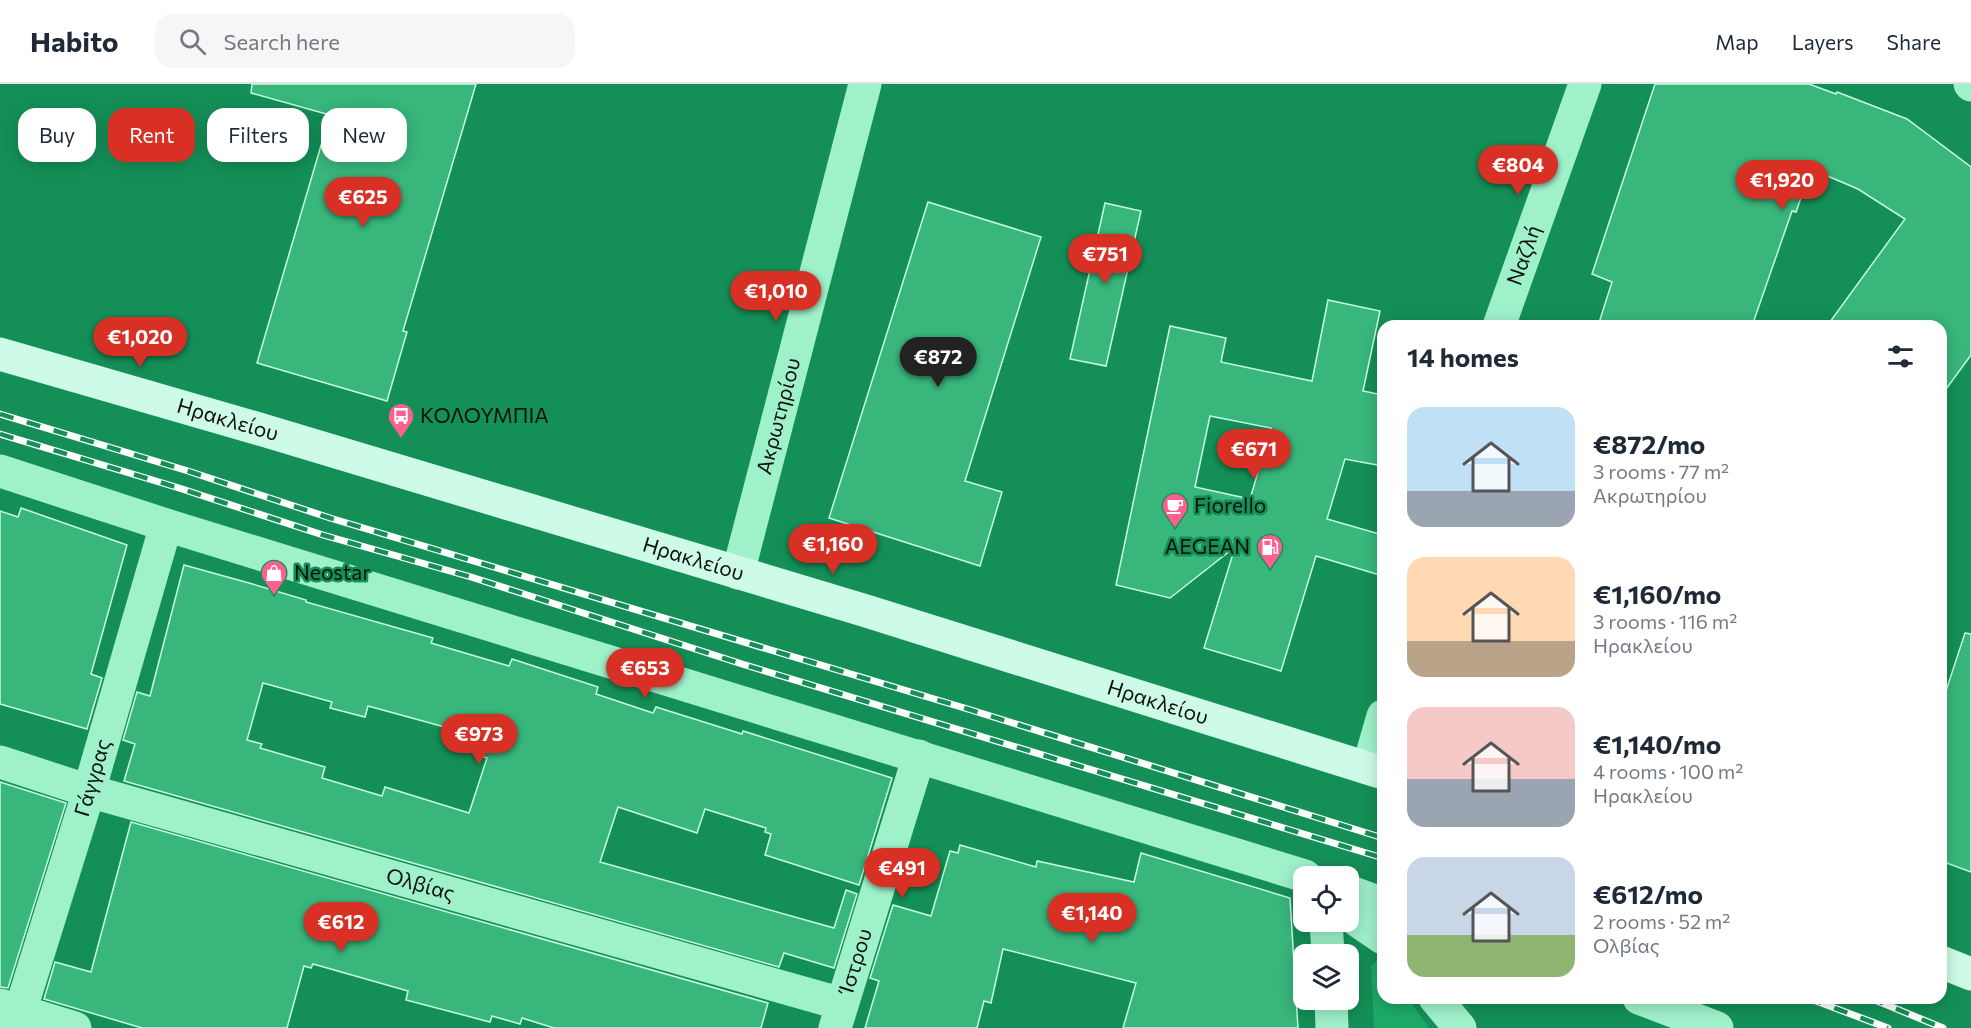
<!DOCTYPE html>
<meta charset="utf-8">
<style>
:root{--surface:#fff;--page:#f6f6f7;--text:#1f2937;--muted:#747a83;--line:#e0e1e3;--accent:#d93025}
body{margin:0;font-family:Commissioner,sans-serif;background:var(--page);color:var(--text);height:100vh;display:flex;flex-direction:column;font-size:22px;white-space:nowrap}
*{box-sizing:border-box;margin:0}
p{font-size:20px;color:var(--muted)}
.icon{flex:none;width:33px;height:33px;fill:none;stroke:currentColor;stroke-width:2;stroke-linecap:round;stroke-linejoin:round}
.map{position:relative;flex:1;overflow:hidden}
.details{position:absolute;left:1377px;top:236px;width:570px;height:684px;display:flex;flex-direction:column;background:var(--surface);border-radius:18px;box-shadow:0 3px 15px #0003}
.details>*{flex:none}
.guide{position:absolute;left:18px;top:24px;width:570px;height:54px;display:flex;gap:12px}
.fabs{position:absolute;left:1293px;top:782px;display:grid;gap:12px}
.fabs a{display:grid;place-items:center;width:66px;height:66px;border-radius:12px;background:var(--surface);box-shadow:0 3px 15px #0003;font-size:30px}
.price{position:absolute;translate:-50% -51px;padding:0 14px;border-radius:21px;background:var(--accent);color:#fff;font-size:20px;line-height:39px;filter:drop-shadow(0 2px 3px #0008)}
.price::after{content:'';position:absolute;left:50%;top:36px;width:18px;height:14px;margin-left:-9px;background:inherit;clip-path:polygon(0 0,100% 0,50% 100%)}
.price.active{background:#222;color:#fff}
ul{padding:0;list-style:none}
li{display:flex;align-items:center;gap:18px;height:150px;padding:0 30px}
li span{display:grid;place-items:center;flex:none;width:168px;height:120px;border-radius:18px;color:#555}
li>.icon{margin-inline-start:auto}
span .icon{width:72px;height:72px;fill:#fffc;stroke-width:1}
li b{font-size:26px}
h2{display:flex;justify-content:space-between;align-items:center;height:72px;padding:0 30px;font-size:26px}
.tag{padding:0 21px;border-radius:18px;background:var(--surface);box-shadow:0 3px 15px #0003;font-size:21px;line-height:54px}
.tag.active{background:var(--accent);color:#fff}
header{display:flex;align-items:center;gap:36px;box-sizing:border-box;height:84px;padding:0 30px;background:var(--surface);border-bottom:2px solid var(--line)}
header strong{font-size:28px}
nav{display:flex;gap:33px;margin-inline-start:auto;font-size:21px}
.search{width:420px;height:54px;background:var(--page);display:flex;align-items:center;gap:15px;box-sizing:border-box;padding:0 21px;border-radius:18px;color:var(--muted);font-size:22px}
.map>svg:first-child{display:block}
</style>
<header>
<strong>Habito</strong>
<div class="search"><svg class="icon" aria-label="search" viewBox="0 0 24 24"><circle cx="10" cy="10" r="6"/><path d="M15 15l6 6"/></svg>Search here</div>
<nav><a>Map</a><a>Layers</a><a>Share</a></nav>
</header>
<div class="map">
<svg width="1971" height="944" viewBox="0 0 1971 944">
<rect width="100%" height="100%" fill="#148f57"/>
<!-- green -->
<path fill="#1ca967" d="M1377 877 1383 879V914H1408L1429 944H1374L1371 882Z"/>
<!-- building -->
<g fill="#38b67c" stroke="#c5fce2" stroke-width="1.5" fill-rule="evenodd">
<path d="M252 0H476L403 247 407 248 387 317 257 279 330 31 251 9Z"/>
<path d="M1655 0H1809L1836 10 1837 8 1907 35 1971 83V271L1941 312V242H1827L1905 135 1858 105 1811 85 1796 128 1792 127 1752 242H1598L1612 198 1592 190Z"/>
<path d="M928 118 1041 153 965 397 1002 408 980 482 829 434Z"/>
<path d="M1105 119 1141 127 1106 282 1070 275Z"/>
<path d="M1328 216 1380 227 1363 307 1383 311V382L1345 375 1327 435 1383 451V492L1316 472 1281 587 1204 564 1235 463 1170 514 1116 501 1170 242 1226 254 1221 278 1312 297ZM1210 332 1271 344 1250 415 1195 403Z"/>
<path d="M21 424 127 461 91 590 102 594 87 645 0 620V427L18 433Z"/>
<path d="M184 481 249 499 306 516V518L433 554 431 559 509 582 512 575 598 603 596 610 653 629 656 623 742 650 743 647 892 694 859 801 765 771 771 750 765 748 766 744 705 725 697 749 618 723 600 778 834 844 846 806 857 810 834 884 784 869 779 883 124 697 135 660 123 656 137 608 150 612ZM263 599 332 618 330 624 365 633 368 622 452 645 450 651 478 659 474 670 487 674 469 729 385 703 382 712 322 694 325 683 260 664 262 660 247 656Z"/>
<path d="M1965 549 1971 550V788L1941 777V622Z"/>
<path d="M0 698 66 719 8 904 0 903Z"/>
<path d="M131 738 768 919 761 944H554L522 934 520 940 492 932 490 938 406 916 408 907 313 880 311 884 304 882 287 944H142L44 915 55 878 91 888Z"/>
<path d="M960 761 1036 783 1037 777 1134 798 1141 769 1290 814 1298 944H1123L1136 899 1003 865 991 919 984 917 977 944H865L879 897 870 894 893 821 931 832 950 767 958 769Z"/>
</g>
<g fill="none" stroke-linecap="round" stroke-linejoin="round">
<!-- minor -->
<g stroke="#9ff1ca" stroke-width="33">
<path d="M1970 0 1971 1"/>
<path id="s1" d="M1499 242 1585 0"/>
<path id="s2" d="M738 489 865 0"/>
<path id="s3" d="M0 678 89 707 842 920"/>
<path d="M1368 684 1383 632"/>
<path d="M1326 837 1328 870"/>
<path d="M1331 915 1332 944"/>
<path d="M0 921 75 944"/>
<path id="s4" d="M15 944 89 707 166 441"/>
<path id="s5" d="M835 944 919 672"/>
</g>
<!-- tertiary -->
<g stroke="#9ff1ca" stroke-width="33">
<path d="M0 387 166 441 1305 792"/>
<path d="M1348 807 1383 820"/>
<path d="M1348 828 1358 837 1383 854"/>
<path d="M1435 914 1460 944"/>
<path d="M1639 914 1717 944"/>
</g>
<!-- secondary -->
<g stroke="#cdfbe7" stroke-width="33">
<path id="s6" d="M0 270 266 347 863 526 1383 689"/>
<path d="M1941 878 1971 890"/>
</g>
<!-- rail casing -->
<g stroke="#fff" stroke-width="7">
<g id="rail">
<path d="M0 330 188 387 330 434 971 626 1383 754"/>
<path d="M0 350 179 404 323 451 471 493 742 580 1383 774"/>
<path d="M1808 914 1888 944"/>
<path d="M1870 914 1943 944"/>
</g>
</g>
<!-- rail -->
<use href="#rail" stroke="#148f57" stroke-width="4.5" stroke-dasharray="14" stroke-linecap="butt"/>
</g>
<!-- icons -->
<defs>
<g id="bus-pin" transform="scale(1.35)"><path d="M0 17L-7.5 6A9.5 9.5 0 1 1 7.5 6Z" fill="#ff5e8f" stroke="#148f57"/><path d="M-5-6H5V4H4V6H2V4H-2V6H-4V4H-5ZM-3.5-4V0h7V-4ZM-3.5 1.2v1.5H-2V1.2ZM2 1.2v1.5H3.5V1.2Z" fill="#fff"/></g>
<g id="cafe-pin" transform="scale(1.35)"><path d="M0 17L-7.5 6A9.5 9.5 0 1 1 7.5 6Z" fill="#ff5e8f" stroke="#148f57"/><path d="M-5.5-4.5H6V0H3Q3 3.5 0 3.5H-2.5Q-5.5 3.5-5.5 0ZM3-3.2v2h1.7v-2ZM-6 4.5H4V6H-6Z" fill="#fff"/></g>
<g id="fuel-pin" transform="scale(1.35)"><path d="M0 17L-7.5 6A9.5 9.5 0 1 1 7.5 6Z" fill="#ff5e8f" stroke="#148f57"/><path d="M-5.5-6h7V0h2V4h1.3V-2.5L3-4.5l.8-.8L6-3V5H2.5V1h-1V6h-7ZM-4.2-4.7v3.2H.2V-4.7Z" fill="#fff"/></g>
<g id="shop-pin" transform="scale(1.35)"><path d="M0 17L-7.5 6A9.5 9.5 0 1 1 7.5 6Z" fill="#ff5e8f" stroke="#148f57"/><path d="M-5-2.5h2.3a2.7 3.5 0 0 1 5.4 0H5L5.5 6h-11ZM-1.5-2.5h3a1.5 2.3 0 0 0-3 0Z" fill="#fff"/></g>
</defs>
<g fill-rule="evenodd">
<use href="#bus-pin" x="401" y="332"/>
<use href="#cafe-pin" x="1175" y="422"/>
<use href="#fuel-pin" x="1270" y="463"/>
<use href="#shop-pin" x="274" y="489"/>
</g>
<g text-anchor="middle" stroke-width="5" stroke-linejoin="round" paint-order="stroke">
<!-- street labels -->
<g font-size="21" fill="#111" stroke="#148f57">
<text dy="7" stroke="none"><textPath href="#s1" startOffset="75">Ναζλή</textPath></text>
<text dy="7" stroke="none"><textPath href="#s2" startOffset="162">Ακρωτηρίου</textPath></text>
<text dy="7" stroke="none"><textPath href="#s6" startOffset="237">Ηρακλείου</textPath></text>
<text dy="7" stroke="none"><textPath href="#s6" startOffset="723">Ηρακλείου</textPath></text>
<text dy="7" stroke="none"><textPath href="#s6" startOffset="1209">Ηρακλείου</textPath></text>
<text dy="7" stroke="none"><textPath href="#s4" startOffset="262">Γάγγρας</textPath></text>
<text dy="7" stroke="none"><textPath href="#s3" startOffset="438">Ολβίας</textPath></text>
<text dy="7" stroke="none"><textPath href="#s5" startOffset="70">Ίστρου</textPath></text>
</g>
<!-- poi labels -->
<g font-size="21" fill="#111" stroke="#148f57" text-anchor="start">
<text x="420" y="339">ΚΟΛΟΥΜΠΙΑ</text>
<text x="1194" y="429">Fiorello</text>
<text x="1250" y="470" text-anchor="end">AEGEAN</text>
<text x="294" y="496">Neostar</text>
</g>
</g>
</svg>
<div class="fabs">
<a><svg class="icon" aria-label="locate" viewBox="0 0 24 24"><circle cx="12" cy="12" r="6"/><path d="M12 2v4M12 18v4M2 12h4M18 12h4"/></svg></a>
<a><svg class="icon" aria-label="layers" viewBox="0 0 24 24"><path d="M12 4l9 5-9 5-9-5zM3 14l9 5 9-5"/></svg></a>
</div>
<b class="price" style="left:1518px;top:112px">€804</b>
<b class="price" style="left:1782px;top:127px">€1,920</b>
<b class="price" style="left:363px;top:144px">€625</b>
<b class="price" style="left:1105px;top:201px">€751</b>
<b class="price" style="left:776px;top:238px">€1,010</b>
<b class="price" style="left:140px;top:284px">€1,020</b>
<b class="price active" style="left:938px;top:304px">€872</b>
<b class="price" style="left:1254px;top:396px">€671</b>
<b class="price" style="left:833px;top:491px">€1,160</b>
<b class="price" style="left:645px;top:615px">€653</b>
<b class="price" style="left:479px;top:681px">€973</b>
<b class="price" style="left:902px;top:815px">€491</b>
<b class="price" style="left:1092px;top:860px">€1,140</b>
<b class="price" style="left:341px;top:869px">€612</b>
<div class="guide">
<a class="tag">Buy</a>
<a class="tag active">Rent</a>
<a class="tag">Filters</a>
<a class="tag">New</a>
</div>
<section class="details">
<h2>14 homes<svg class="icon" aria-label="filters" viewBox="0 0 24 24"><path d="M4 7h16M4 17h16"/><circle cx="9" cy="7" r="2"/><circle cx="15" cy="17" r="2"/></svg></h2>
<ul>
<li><span style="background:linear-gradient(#bfe0f5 70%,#9aa5b1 0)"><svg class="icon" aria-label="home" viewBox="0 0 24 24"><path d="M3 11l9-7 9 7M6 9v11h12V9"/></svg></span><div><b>€872/mo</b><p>3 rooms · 77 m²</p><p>Ακρωτηρίου</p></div></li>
<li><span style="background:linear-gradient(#ffd9b3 70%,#b9a48a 0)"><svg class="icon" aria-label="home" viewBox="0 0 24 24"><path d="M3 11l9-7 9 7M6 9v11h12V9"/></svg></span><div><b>€1,160/mo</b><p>3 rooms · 116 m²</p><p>Ηρακλείου</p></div></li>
<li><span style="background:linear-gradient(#f6c9c9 60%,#9aa5b1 0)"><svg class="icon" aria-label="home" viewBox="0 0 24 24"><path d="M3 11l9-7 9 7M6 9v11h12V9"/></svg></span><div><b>€1,140/mo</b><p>4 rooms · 100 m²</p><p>Ηρακλείου</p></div></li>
<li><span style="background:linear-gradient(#c9d6e8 65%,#8fb573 0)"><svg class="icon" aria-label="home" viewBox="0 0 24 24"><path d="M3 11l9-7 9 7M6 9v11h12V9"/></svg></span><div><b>€612/mo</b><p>2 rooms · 52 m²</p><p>Ολβίας</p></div></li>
</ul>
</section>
</div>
